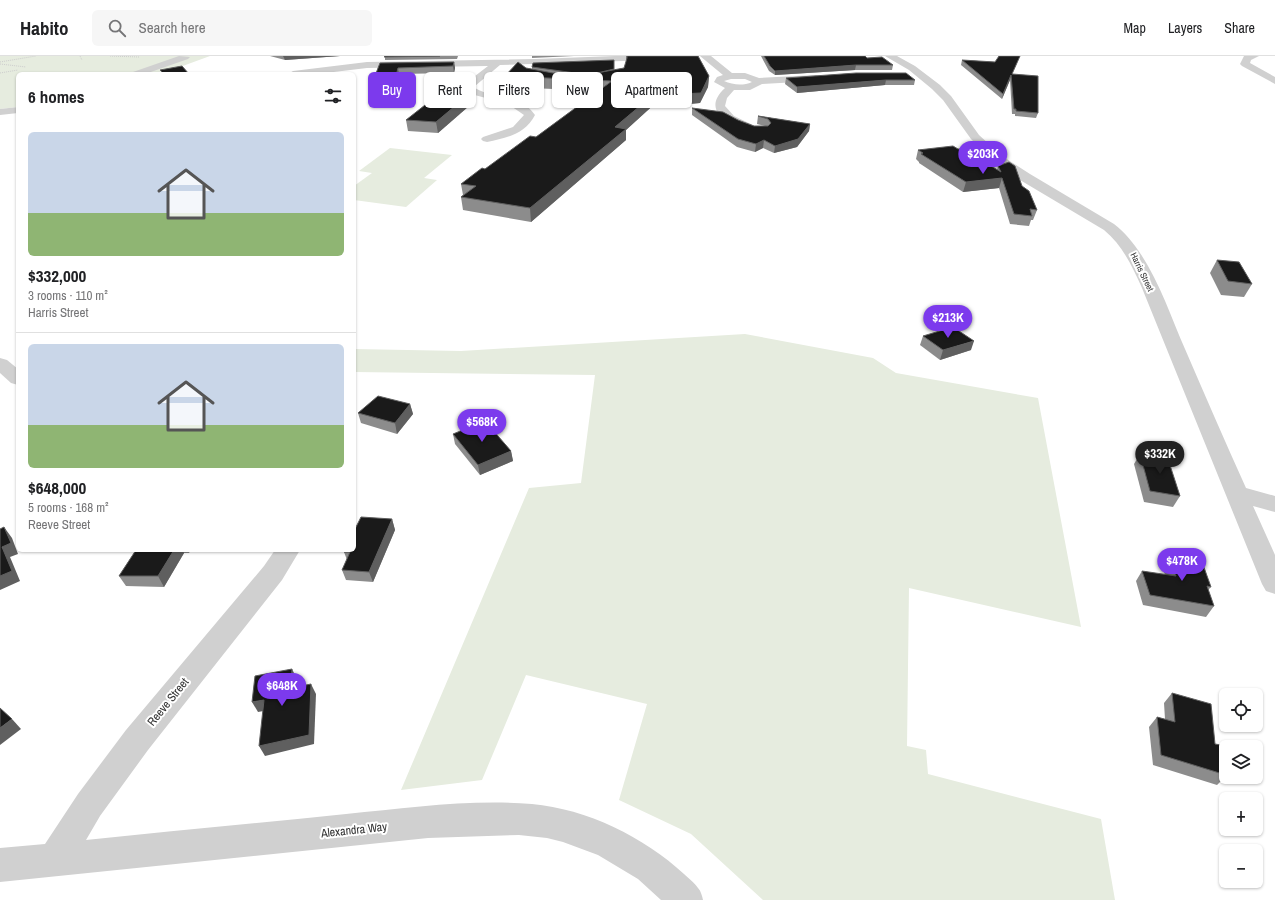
<!DOCTYPE html>
<meta charset="utf-8">
<style>
:root{--surface:#fff;--page:#f6f6f6;--text:#202124;--muted:#757577;--line:#e0e0e0;--accent:#7c3aed}
body{margin:0;font-family:"Archivo Narrow",sans-serif;background:var(--page);color:var(--text);height:100vh;display:flex;flex-direction:column;font-size:15px;white-space:nowrap}
*{box-sizing:border-box;margin:0}
p{font-size:13px;color:var(--muted)}
.icon{flex:none;width:22px;height:22px;fill:none;stroke:currentColor;stroke-width:2;stroke-linecap:round;stroke-linejoin:round}
.map{position:relative;flex:1;overflow:hidden}
.drawer{position:absolute;left:16px;top:16px;width:340px;height:480px;display:flex;flex-direction:column;background:var(--surface);border-radius:6px;box-shadow:0 1px 3px #0004}
.drawer>*{flex:none}
.guide{position:absolute;left:368px;top:16px;width:380px;height:36px;display:flex;gap:8px}
.fabs{position:absolute;left:1219px;top:632px;display:grid;gap:8px}
.fabs a{display:grid;place-items:center;width:44px;height:44px;border-radius:6px;background:var(--surface);box-shadow:0 1px 3px #0004;font-size:20px}
.price{position:absolute;translate:-50% -34px;padding:0 9px;border-radius:14px;background:var(--accent);color:#fff;font-size:13px;line-height:26px;filter:drop-shadow(0 1px 2px #0008)}
.price::after{content:'';position:absolute;left:50%;top:24px;width:12px;height:9px;margin-left:-6px;background:inherit;clip-path:polygon(0 0,100% 0,50% 100%)}
.price.selected{background:#222;color:#fff}
ul{padding:0;list-style:none}
li{display:grid;align-content:center;gap:8px;height:212px;padding:0 12px}
li+li{border-top:1px solid var(--line)}
li span{display:grid;place-items:center;height:124px;border-radius:6px;color:#555}
li>.icon{margin-inline-start:auto}
span .icon{width:72px;height:72px;fill:#fffc;stroke-width:1}
li b{font-size:17px}
h2{display:flex;justify-content:space-between;align-items:center;height:48px;padding:0 12px;font-size:17px}
.tag{padding:0 14px;border-radius:6px;background:var(--surface);box-shadow:0 1px 3px #0004;font-size:14px;line-height:36px}
.tag.selected{background:var(--accent);color:#fff}
header{display:flex;align-items:center;gap:24px;box-sizing:border-box;height:56px;padding:0 20px;background:var(--surface);border-bottom:1px solid var(--line)}
header strong{font-size:19px}
nav{display:flex;gap:22px;margin-inline-start:auto;font-size:14px}
.search{width:280px;height:36px;background:var(--page);display:flex;align-items:center;gap:10px;box-sizing:border-box;padding:0 14px;border-radius:6px;color:var(--muted);font-size:15px}
.map>svg:first-child{display:block}
</style>
<header>
<strong>Habito</strong>
<div class="search"><svg class="icon" aria-label="search" viewBox="0 0 24 24"><circle cx="10" cy="10" r="6"/><path d="M15 15l6 6"/></svg>Search here</div>
<nav><a>Map</a><a>Layers</a><a>Share</a></nav>
</header>
<div class="map">
<svg width="1275" height="844" viewBox="0 0 1275 844">
<rect width="100%" height="100%" fill="#fff"/>
<!-- green -->
<g fill="#e6ecdf">
<path d="M0 0H210L161 18H18V51L0 53Z"/>
<path d="M390 92 452 99 424 122 437 124 406 151 354 144V130L372 117 359 115Z"/>
<path d="M745 278 873 302 896 317 1038 342 1081 571 909 532 907 690 926 694 928 718 1101 763 1115 844H763L691 778 619 744 647 648 526 619 482 724 401 734 529 432 581 427 595 319 354 316V293L461 295Z"/>
</g>
<g fill="none" stroke-linecap="round" stroke-linejoin="round">
<!-- path -->
<g stroke="#cdcdcd" stroke-width="1" stroke-dasharray="1 1" stroke-linecap="butt">
<path d="M80 0 82 4"/>
<path d="M110 0 139 1"/>
<path d="M0 6 36 0"/>
<path d="M0 8 26 11"/>
<path d="M0 17 18 14"/>
</g>
<!-- minor -->
<g fill="#d0d0d0" fill-rule="evenodd">
<path d="M179 0 190 1 188 3 145 18H131L133 16Z"/>
<path d="M615 0H689L684 3 500 9 475 30V32C495 44 519 36 535 59 525 78 507 82 487 86L483 85 481 83 483 81 513 71 524 59 508 48 471 38 465 33 466 27 488 10 367 12 317 18H288L293 15 367 6 535 3Z"/>
<path d="M700 0H711L732 17H745L759 22 816 19 821 22 816 25 762 28 750 34H734L727 42 725 50 734 60 753 69 755 71 753 73 749 74C727 69 701 54 725 32L714 26 717 21 723 19ZM731 23H745L752 26C743 30 733 29 724 25Z"/>
<path d="M885 0H897L915 10 940 29 951 40 979 79 1002 100 1030 118 1114 168C1150 196 1167 252 1185 293 1205 339 1225 386 1246 432L1275 440V456L1253 450 1275 499V538L1266 535 1262 528 1142 232C1132 210 1123 190 1104 174L1020 124 994 106 971 83 943 44 932 33 909 14Z"/>
<path d="M1244 0H1259L1251 4 1250 7 1275 21V28L1242 10 1240 8Z"/>
<path d="M18 51V57L0 59V53Z"/>
<path d="M0 302 7 304 18 313V329L11 327 0 317Z"/>
<path d="M275 494H300L282 524 148 694 100 760 86 784C173 775 260 767 346 758 408 752 471 743 532 748 587 753 644 781 684 818 689 823 695 827 698 832 701 835 702 840 703 844H661L638 823 598 799 563 786 547 782 519 779 428 782 0 826V792L45 788 78 738 126 674 264 510Z"/>
</g>
</g>
<!-- wall -->
<g fill="#8c8c8c">
<path d="M270 0H340L285 4Z"/>
<path d="M385 0H458L457 3 385 4Z"/>
<path d="M532 0H574L532 2Z"/>
<path d="M626 0H698L709 20 708 31 700 47 678 49 672 45 659 44 626 74V84L531 166 463 154 461 141 463 139 461 128 536 81 599 35 506 31 505 20 526 12 532 13V11L614 14 624 12 626 7Z"/>
<path d="M761 0H865L867 2 893 9 892 14H855L775 19 769 15Z"/>
<path d="M1019 2 1012 18 1038 57 1036 62 1015 60V58H1012L1010 24 1002 43 961 9 962 4 995 6Z"/>
<path d="M454 6 455 12 454 17 399 18 396 31 374 32 373 25 380 7Z"/>
<path d="M786 22 915 24 914 29H885L797 37 785 28Z"/>
<path d="M469 50 438 77 408 75 406 64Z"/>
<path d="M692 52 754 70H765L757 68 758 60 810 68 809 75 797 91 774 97 763 92 755 96 737 91 692 59Z"/>
<path d="M958 93 997 114 998 110 1022 130 1037 154 1033 164H1031L1029 170 1010 168 999 132 963 136 919 107V106L916 103 918 94Z"/>
<path d="M1217 204 1252 228 1244 241 1221 239 1210 217Z"/>
<path d="M923 280 971 294 940 304 920 289Z"/>
<path d="M410 348 413 358 397 378 361 367 358 357Z"/>
<path d="M453 378 511 395 513 405 480 419 455 388Z"/>
<path d="M1140 398 1180 440 1173 451 1144 446 1134 408Z"/>
<path d="M392 463 395 474 373 526 346 524 342 514 347 504 344 496Z"/>
<path d="M136 494H191L189 497H184L164 531 126 530 119 520Z"/>
<path d="M1169 497 1211 531 1208 534 1214 550 1206 561 1143 549 1136 525 1142 515 1165 519 1162 508Z"/>
<path d="M1172 637 1215 688 1226 720 1217 729 1153 709 1149 671 1157 661 1165 663 1164 647Z"/>
</g>
<!-- shaded-wall -->
<g fill="#5f5f5f">
<path d="M283 0H340L285 4Z"/>
<path d="M454 6 455 12 454 17 453 10Z"/>
<path d="M856 9 855 14 775 19V15Z"/>
<path d="M398 12 399 18 396 31 395 24Z"/>
<path d="M614 13V16L597 17Z"/>
<path d="M1011 19 1010 24 1002 43 1003 38Z"/>
<path d="M709 20 708 31 700 47 678 49 679 38Z"/>
<path d="M886 24 885 29 797 37V31Z"/>
<path d="M659 34V44L626 74V84L531 166 530 152 615 71Z"/>
<path d="M467 40 469 50 438 77 436 66Z"/>
<path d="M810 68 809 75 797 91 774 97 775 90Z"/>
<path d="M764 84 763 92 755 96 756 88Z"/>
<path d="M1002 122 999 132 963 136 966 126Z"/>
<path d="M974 285 971 294 940 304 943 294Z"/>
<path d="M410 348 413 358 397 378 395 367Z"/>
<path d="M511 395 513 405 480 419 478 409Z"/>
<path d="M392 463 395 474 373 526 369 516Z"/>
<path d="M4 471 12 482 18 498 10 501 20 525 0 534V520Z"/>
<path d="M174 494H183L184 497 164 531 158 520Z"/>
<path d="M292 613 297 623 296 642 291 632Z"/>
<path d="M311 628 316 638 314 688 265 700 259 690Z"/>
<path d="M264 644 269 654 258 656 252 646Z"/>
<path d="M12 663 21 673 0 689V672Z"/>
</g>
<!-- building -->
<g fill="#1a1a1a" stroke="#5f5f5f">
<path d="M385 0H440L384 1Z"/>
<path d="M627 0H698L709 20 701 37 679 38 672 34H659L615 71 626 73 530 152 461 141 476 130 461 128 482 112 485 113 530 80 536 81 612 25 505 20 518 6 526 12 553 17 602 16 624 12 627 2Z"/>
<path d="M764 0H865L867 2 882 1 893 9H856L775 15 770 10Z"/>
<path d="M999 0H1020L1012 18 1038 20V57L1016 55V53H1014L1011 19 1003 38 962 4 995 6Z"/>
<path d="M614 4V13L597 17H575L532 11 533 7Z"/>
<path d="M454 6 453 10 398 12 395 24 373 25 380 7Z"/>
<path d="M182 10 189 18H164L160 14Z"/>
<path d="M856 17H906L915 24H886L797 31 786 22Z"/>
<path d="M439 38 467 40 436 66 406 64Z"/>
<path d="M692 52 723 56 738 64 754 70H768L771 67 768 63 758 60 810 68 798 83 775 90 764 84 756 88 738 83Z"/>
<path d="M953 90 958 93H963L1001 116 998 110 1009 106 1015 110 1022 130 1029 135 1037 154 1030 153 1032 160 1014 158 1002 122 966 126 921 98 923 97 918 94Z"/>
<path d="M1217 204 1239 206 1252 228 1228 225Z"/>
<path d="M953 271 974 285 943 294 923 280Z"/>
<path d="M378 340 410 348 395 367 358 357Z"/>
<path d="M485 365 511 395 478 409 453 378Z"/>
<path d="M1140 398 1168 403 1180 440 1150 435Z"/>
<path d="M361 461 392 463 369 516 342 514 350 496H344L345 494H354V475Z"/>
<path d="M4 471 11 487 2 491 12 515 0 520V473Z"/>
<path d="M136 494H174L158 520H119Z"/>
<path d="M1169 497 1201 503 1211 531 1207 530 1214 550 1150 539 1142 515 1176 520Z"/>
<path d="M292 613 291 632 311 628 309 679 259 690 264 644 252 646 255 620Z"/>
<path d="M1172 637 1211 648 1215 688 1221 689 1226 719 1161 699 1157 661 1175 666Z"/>
<path d="M0 652 12 663 0 672Z"/>
</g>
<g text-anchor="middle" stroke-width="4" stroke-linejoin="round" paint-order="stroke">
<!-- far-street labels -->
<g font-size="9" fill="#333" stroke="#fff">
<text transform="translate(1142 216) rotate(64)" y="3">Harris Street</text>
</g>
<!-- near-street labels -->
<g font-size="12" fill="#333" stroke="#fff">
<text transform="translate(168 646) rotate(-51)" y="4">Reeve Street</text>
<text transform="translate(354 774) rotate(-6)" y="4">Alexandra Way</text>
</g>
</g>
</svg>
<div class="fabs">
<a><svg class="icon" aria-label="locate" viewBox="0 0 24 24"><circle cx="12" cy="12" r="6"/><path d="M12 2v4M12 18v4M2 12h4M18 12h4"/></svg></a>
<a><svg class="icon" aria-label="layers" viewBox="0 0 24 24"><path d="M12 4l9 5-9 5-9-5zM3 14l9 5 9-5"/></svg></a>
<a>+</a>
<a>−</a>
</div>
<b class="price" style="left:983px;top:119px">$203K</b>
<b class="price" style="left:948px;top:283px">$213K</b>
<b class="price" style="left:482px;top:387px">$568K</b>
<b class="price selected" style="left:1160px;top:419px">$332K</b>
<b class="price" style="left:1182px;top:526px">$478K</b>
<b class="price" style="left:282px;top:651px">$648K</b>
<div class="guide">
<a class="tag selected">Buy</a>
<a class="tag">Rent</a>
<a class="tag">Filters</a>
<a class="tag">New</a>
<a class="tag">Apartment</a>
</div>
<section class="drawer">
<h2>6 homes<svg class="icon" aria-label="filters" viewBox="0 0 24 24"><path d="M4 7h16M4 17h16"/><circle cx="9" cy="7" r="2"/><circle cx="15" cy="17" r="2"/></svg></h2>
<ul>
<li><span style="background:linear-gradient(#c9d6e8 65%,#8fb573 0)"><svg class="icon" aria-label="home" viewBox="0 0 24 24"><path d="M3 11l9-7 9 7M6 9v11h12V9"/></svg></span><div><b>$332,000</b><p>3 rooms · 110 m²</p><p>Harris Street</p></div></li>
<li><span style="background:linear-gradient(#c9d6e8 65%,#8fb573 0)"><svg class="icon" aria-label="home" viewBox="0 0 24 24"><path d="M3 11l9-7 9 7M6 9v11h12V9"/></svg></span><div><b>$648,000</b><p>5 rooms · 168 m²</p><p>Reeve Street</p></div></li>
</ul>
</section>
</div>
